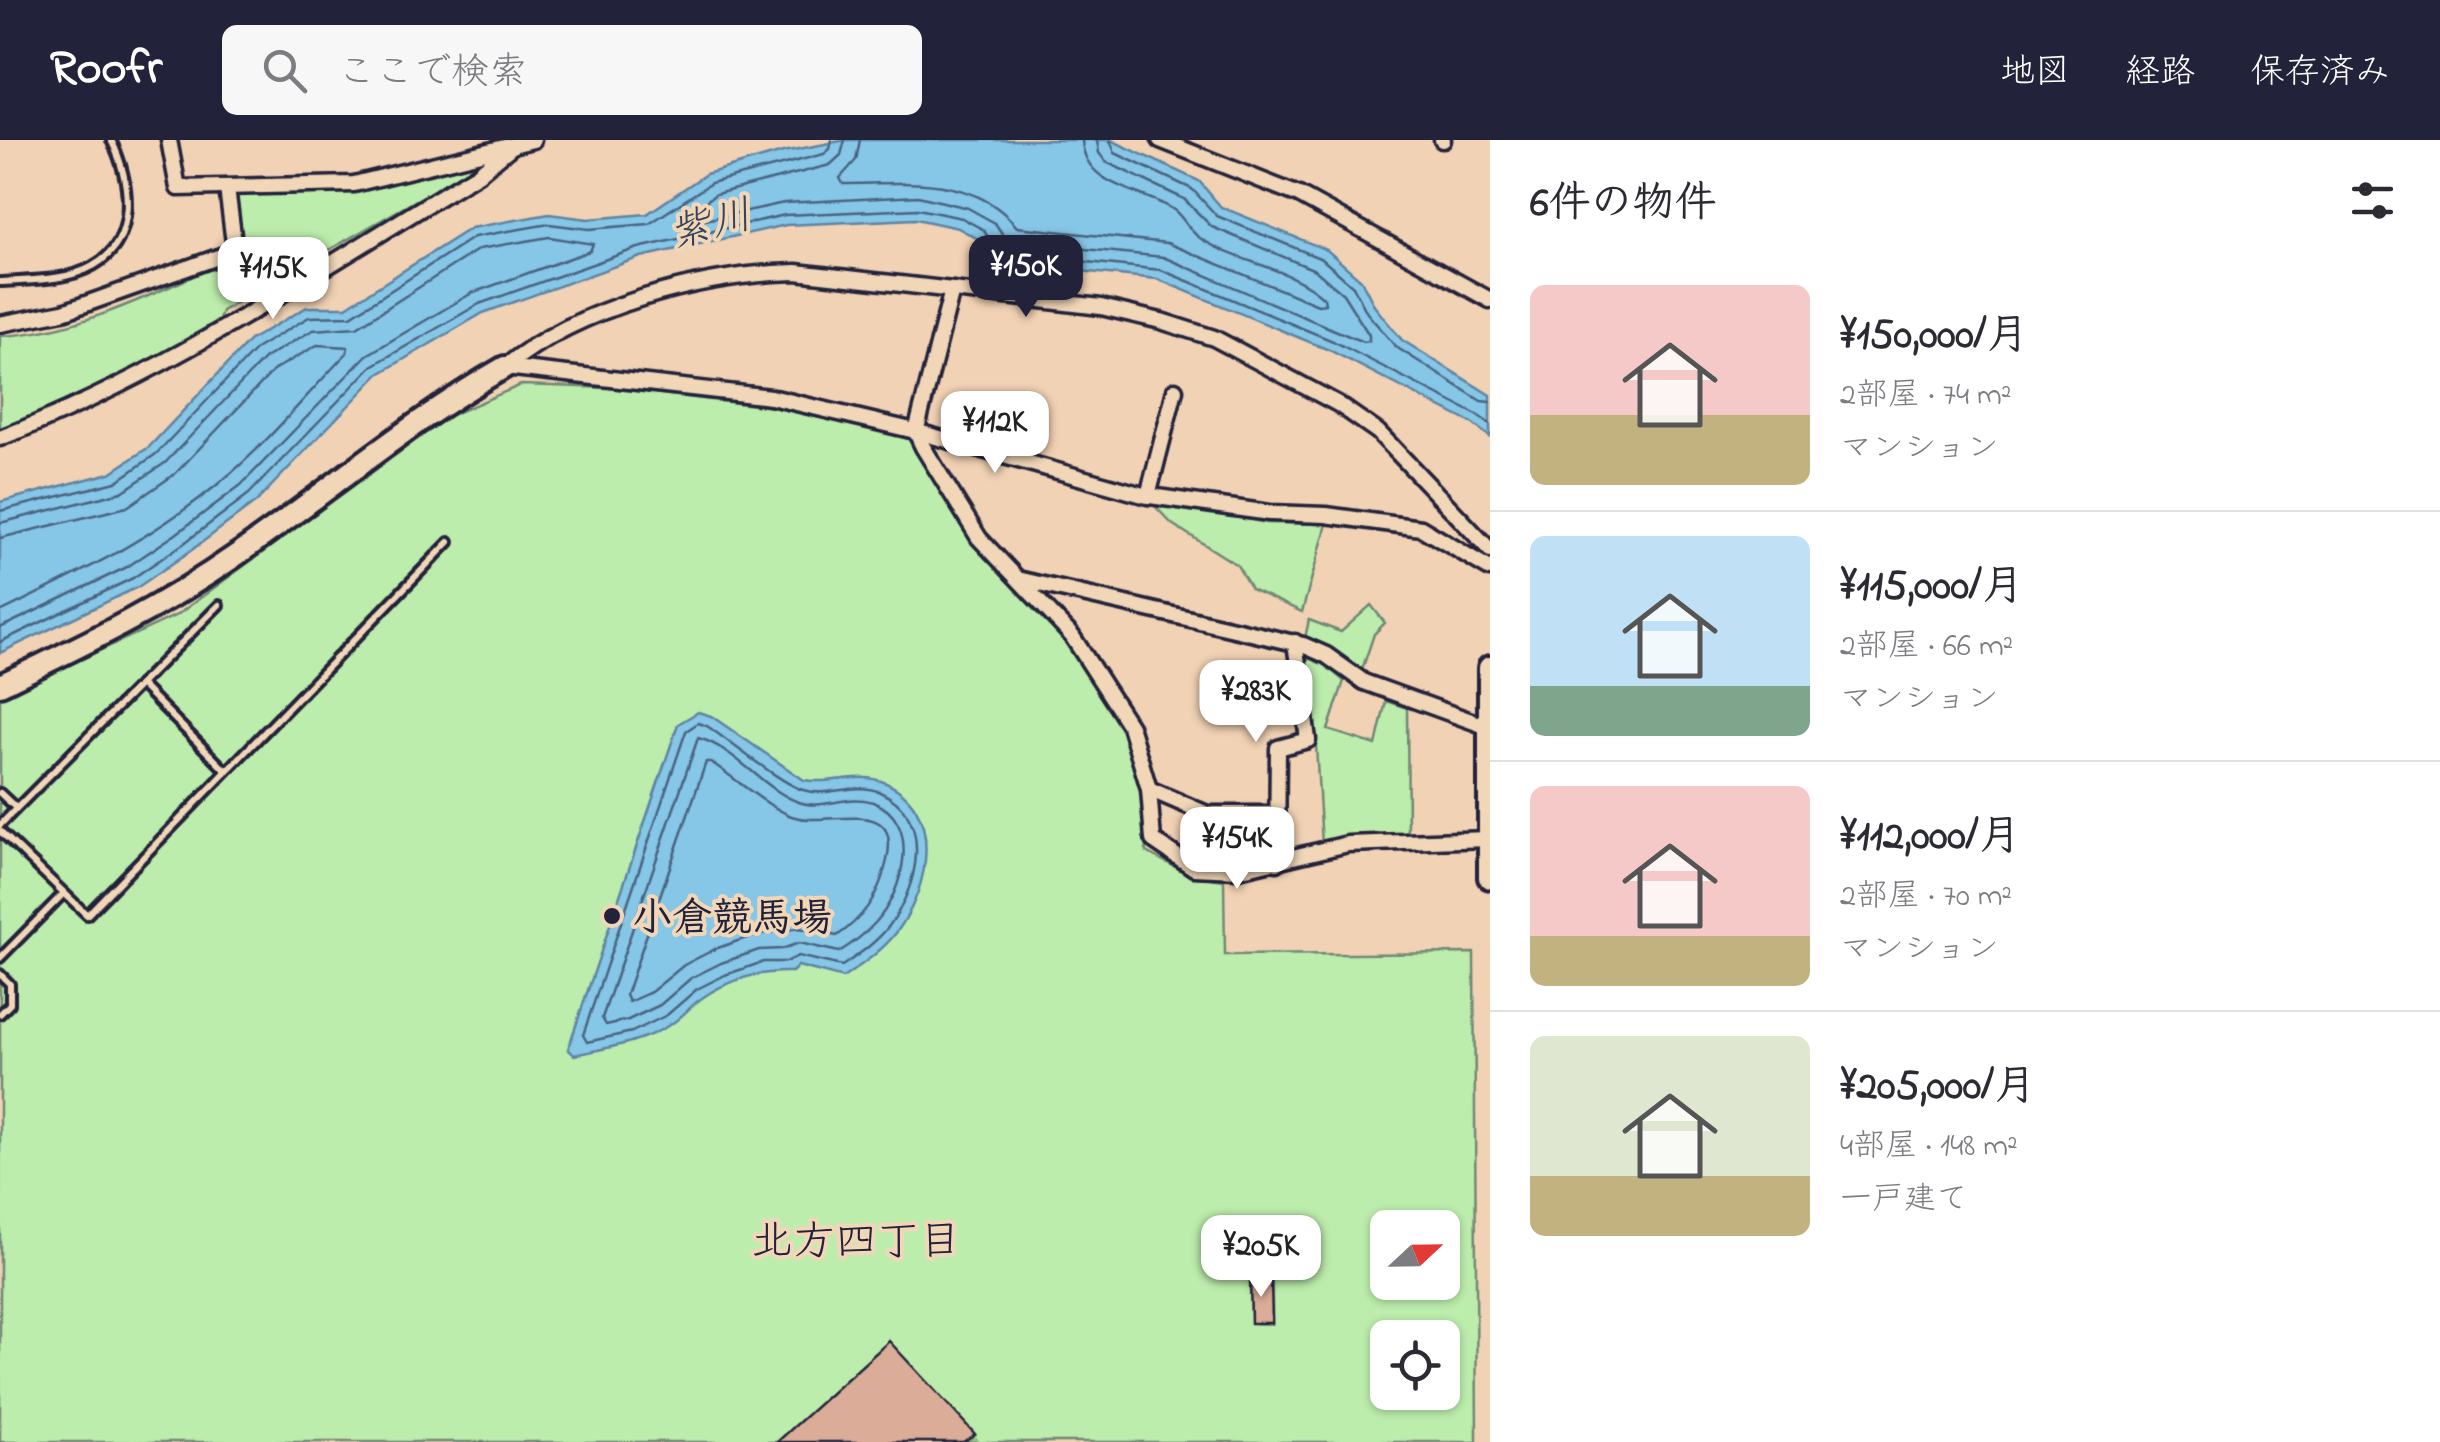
<!DOCTYPE html>
<html lang="ja">
<meta charset="utf-8">
<style>
:root{--surface:#fff;--page:#f7f7f7;--text:#2b2b33;--muted:#7c7c81;--line:#e1e1e2;--accent:#22223b}
body{margin:0;font-family:"Indie Flower","Klee One",sans-serif;background:var(--page);color:var(--text);height:100vh;display:flex;flex-direction:column;font-size:38px;white-space:nowrap}
*{box-sizing:border-box;margin:0}
p{font-size:32px;color:var(--muted)}
.icon{flex:none;width:55px;height:55px;fill:none;stroke:currentColor;stroke-width:2;stroke-linecap:round;stroke-linejoin:round}
.map{position:relative;flex:1;overflow:hidden}
.sheet{display:flex;flex-direction:column;background:var(--surface);width:950px}
.sheet>*{flex:none}
.needle{width:65px;rotate:68deg}
.tools{position:absolute;left:1370px;top:1070px;display:grid;gap:20px}
.tools a{display:grid;place-items:center;width:90px;height:90px;border-radius:15px;background:var(--surface);box-shadow:0 2px 8px #0004;font-size:50px}
.price{position:absolute;translate:-50% -85px;padding:0 22px;border-radius:20px;background:#fff;color:#222;font-size:32px;line-height:65px;filter:drop-shadow(0 2px 5px #0008)}
.price::after{content:'';position:absolute;left:50%;top:60px;width:30px;height:22px;margin-left:-15px;background:inherit;clip-path:polygon(0 0,100% 0,50% 100%)}
.price.on{background:var(--accent);color:#fff}
ul{padding:0;list-style:none}
li{display:flex;align-items:center;gap:30px;height:250px;padding:0 40px}
li+li{border-top:2px solid var(--line)}
li span{display:grid;place-items:center;flex:none;width:280px;height:200px;border-radius:15px;color:#555}
li>.icon{margin-inline-start:auto}
span .icon{width:120px;height:120px;fill:#fffc;stroke-width:1}
li b{font-size:42px}
h2{display:flex;justify-content:space-between;align-items:center;height:120px;padding:0 40px;font-size:42px}
header{display:flex;align-items:center;gap:60px;box-sizing:border-box;height:140px;padding:0 50px;background:var(--accent);color:#fff}
header strong{font-size:48px}
nav{display:flex;gap:55px;margin-inline-start:auto;font-size:35px}
.search{width:700px;height:90px;background:var(--page);display:flex;align-items:center;gap:25px;box-sizing:border-box;padding:0 35px;border-radius:15px;color:var(--muted);font-size:38px}
main{display:flex;flex:1;min-height:0}
.map>svg:first-child{display:block}
</style>
<header>
<strong>Roofr</strong>
<div class="search"><svg class="icon" aria-label="search" viewBox="0 0 24 24"><circle cx="10" cy="10" r="6"/><path d="M15 15l6 6"/></svg>ここで検索</div>
<nav><a>地図</a><a>経路</a><a>保存済み</a></nav>
</header>
<main>
<div class="map">
<svg width="1490" height="1302" viewBox="0 0 1490 1302">
<rect width="100%" height="100%" fill="#f2d2b4"/>
<filter id="ink" filterUnits="userSpaceOnUse"><feTurbulence type="fractalNoise" baseFrequency=".01" numOctaves="2"/><feDisplacementMap in="SourceGraphic" scale="20" xChannelSelector="R" yChannelSelector="G"/><feConvolveMatrix kernelMatrix="1 2 1 2 8 2 1 2 1" color-interpolation-filters="sRGB"/></filter>
<g filter="url(#ink)">
<!-- green -->
<g fill="#bcedac" stroke="#6f8874" stroke-width="2.5" fill-rule="evenodd">
<path d="M481 18 483 22 222 171 219 180 131 234 0 290V196C85 192 164 148 240 115L237 55 351 52Z"/>
<path d="M521 245 609 248 772 267 898 294 909 300 956 372 1087 528 1123 586 1140 637 1146 712 1191 735 1224 740 1225 815 1474 813 1477 1302H0V557L177 475 449 276ZM1388 1088H1442V1142H1388ZM1388 1198H1442V1252H1388Z"/>
<path d="M1151 362 1267 383 1327 384 1302 472 1251 449 1237 425 1172 384Z"/>
<path d="M1371 465 1385 483 1374 494 1362 530 1333 508 1305 498 1309 480 1341 492Z"/>
<path d="M1308 518 1325 525 1344 541 1328 590 1376 605 1386 561 1407 568 1408 696 1322 704 1316 606 1304 522Z"/>
</g>
<!-- water -->
<g fill="#86c6e7" stroke="#5e84a2" stroke-width="2.5">
<path d="M846 0H1111L1199 41 1221 67 1327 110 1361 140 1375 167 1402 200 1490 255V297L1473 284 1329 210 1157 139 982 121 980 100 958 88 916 79 786 85 641 117 483 173 379 234 256 362 189 412 138 447 0 513V362L110 333 149 307 250 200 307 167H346L471 88 549 74 588 79 647 74 706 34 783 12Z"/>
<path d="M698 572 711 576 804 640C830 645 856 632 881 641 947 666 929 750 896 793 882 811 861 825 843 838L798 826 792 832C760 831 728 840 702 858 691 865 683 877 671 884 642 903 607 908 574 915L568 909 678 584Z"/>
</g>
<!-- shadow -->
<g fill="#0003">
<path d="M1270 1140 1273 1143 1274 1185H1256L1254 1182Z"/>
<path d="M889 1205 980 1302H780Z"/>
</g>
<g fill="none" stroke-linecap="round" stroke-linejoin="round">
<!-- shore -->
<g stroke="#4a6480" stroke-width="2.5">
<path d="M845 0 841 15 830 25 716 54 686 75 685 81 691 83 784 63 918 56 968 68 995 83 1007 101 1163 117 1363 202 1369 201V195L1343 154 1315 130 1212 87 1184 59 1106 22 1099 13 1097 0"/>
<path d="M860 0 856 20 840 38 843 44C905 44 974 33 1017 87L1167 103 1318 165 1325 164 1324 158C1289 126 1239 124 1200 98 1189 91 1184 78 1174 70 1142 49 1084 48 1082 0"/>
<path d="M1110 0 1115 13 1192 49 1217 76 1322 119 1353 146 1367 173 1396 207 1481 261 1490 262"/>
<path d="M0 371 116 342 156 314 257 208 309 177 351 176 474 97 549 84 589 89 649 84 711 43 824 14 830 9 832 0"/>
<path d="M0 383 122 352 165 323 265 218 313 190 357 187 479 109 549 97 593 104 590 111 472 153 367 215 241 345 176 394 127 427 0 488"/>
<path d="M0 398 127 367 175 334 274 230 317 205 348 207 347 213C308 253 272 298 230 334 158 396 84 431 0 472"/>
<path d="M0 502 133 438 183 404 249 354 372 226 479 164 638 108 785 75 918 69 962 78 984 90 995 112 1161 130 1333 201 1477 275 1490 284"/>
<path d="M698 583 707 586C729 601 782 644 803 650 829 658 854 641 880 652 935 677 918 747 889 786 877 802 858 815 842 826L798 816 786 822H763L725 835 697 849 667 875 632 892 587 902 583 895 686 591Z"/>
<path d="M698 598C734 607 761 647 796 661 822 672 847 653 873 662 923 681 903 753 875 783 865 794 852 804 839 812L799 803 782 809 759 810 721 823 691 838 660 865 628 880 606 885 602 878Z"/>
<path d="M706 622H711C736 639 762 663 789 675 826 691 908 649 885 728 877 758 862 779 837 796L799 788 755 795 715 809 684 825 651 852 629 862 626 855Z"/>
</g>
</g>
<!-- building -->
<g fill="#dbad99" stroke="#22223b" stroke-width="2.5">
<path d="M1271 1137 1272 1183H1251L1250 1138Z"/>
<path d="M889 1201 975 1294 963 1302H777Z"/>
</g>
<g fill="none" stroke-linecap="round" stroke-linejoin="round">
<!-- lane casing -->
<g stroke="#22223b" stroke-width="14">
<g id="lane">
<path d="M0 142C29 140 67 141 93 126 139 101 131 39 111 0"/>
<path d="M140 544 226 631"/>
<path d="M0 653 16 668"/>
<path d="M0 685 219 465"/>
<path d="M0 691 87 775 449 402"/>
<path d="M0 818 63 754"/>
<path d="M0 834 10 844V864L0 874"/>
</g>
</g>
<!-- street casing -->
<g stroke="#22223b" stroke-width="21">
<g id="street">
<path d="M169 0 178 48 354 44 533 0"/>
<path d="M1160 0 1299 55 1490 160"/>
<path d="M1442 0H1443"/>
<path d="M952 150 916 292 923 307 979 398 1072 496 1130 586 1149 649 1153 700 1194 728 1238 730 1348 704 1488 699"/>
<path d="M0 184 63 172 235 111 227 48"/>
<path d="M505 227C578 167 702 134 796 132L1101 167 1161 181 1214 198 1338 264 1378 292 1490 410"/>
<path d="M505 227 771 257 911 290 1143 355 1270 373 1326 375 1421 388 1490 429"/>
<path d="M0 298C170 233 322 127 478 34L512 6"/>
<path d="M1148 356 1175 250"/>
<path d="M1022 440 1303 505 1326 515 1364 542 1488 587 1490 583"/>
<path d="M1149 649 1207 674H1276"/>
<path d="M1277 723 1278 608 1308 600 1295 502"/>
</g>
</g>
<!-- secondary casing -->
<g stroke="#22223b" stroke-width="28">
<path id="secondary" d="M0 545C81 506 161 468 235 416 325 354 410 281 505 227"/>
</g>
<!-- primary casing -->
<g stroke="#22223b" stroke-width="30">
<path id="primary" d="M1490 528V737"/>
</g>
<!-- lane -->
<use href="#lane" stroke="#f1d6b8" stroke-width="6"/>
<!-- street -->
<use href="#street" stroke="#f1d6b8" stroke-width="14"/>
<!-- secondary -->
<use href="#secondary" stroke="#f1d6b8" stroke-width="20"/>
<!-- primary -->
<use href="#primary" stroke="#f1d6b8" stroke-width="22"/>
</g>
</g>
<!-- markers -->
<circle fill="#22223b" stroke="#f1d6b8" stroke-width="4" cx="612" cy="776" r="10"/>
<g text-anchor="middle" stroke-width="8" stroke-linejoin="round" paint-order="stroke">
<!-- poi labels -->
<g font-size="40" font-weight="bold" fill="#22223b" stroke="#f1d6b8" text-anchor="start">
<text x="632" y="790">小倉競馬場</text>
</g>
<!-- water labels -->
<g font-size="42" font-style="italic" fill="#36435d" stroke="#f1d6b8">
<text transform="translate(710 82) rotate(-15)" y="15">紫川</text>
</g>
<!-- neighbourhood labels -->
<g font-size="42" fill="#22223b" stroke="#f1d6b8">
<text x="856" y="1114">北方四丁目</text>
</g>
</g>
</svg>
<div class="tools">
<a><svg class="needle" viewBox="-14 -14 28 28"><path d="M0-13l5 13h-10z" fill="#e53935"/><path d="M0 13l5-13h-10z" fill="#7c7c81"/></svg></a>
<a><svg class="icon" aria-label="locate" viewBox="0 0 24 24"><circle cx="12" cy="12" r="6"/><path d="M12 2v4M12 18v4M2 12h4M18 12h4"/></svg></a>
</div>
<b class="price on" style="left:1026px;top:180px">¥150K</b>
<b class="price" style="left:273px;top:182px">¥115K</b>
<b class="price" style="left:995px;top:336px">¥112K</b>
<b class="price" style="left:1256px;top:605px">¥283K</b>
<b class="price" style="left:1237px;top:752px">¥154K</b>
<b class="price" style="left:1261px;top:1160px">¥205K</b>
</div>
<section class="sheet">
<h2>6件の物件<svg class="icon" aria-label="filters" viewBox="0 0 24 24"><path d="M4 7h16M4 17h16"/><circle cx="9" cy="7" r="2"/><circle cx="15" cy="17" r="2"/></svg></h2>
<ul>
<li><span style="background:linear-gradient(#f6c9c9 65%,#c2b280 0)"><svg class="icon" aria-label="home" viewBox="0 0 24 24"><path d="M3 11l9-7 9 7M6 9v11h12V9"/></svg></span><div><b>¥150,000/月</b><p>2部屋 · 74 m²</p><p>マンション</p></div></li>
<li><span style="background:linear-gradient(#bfe0f5 75%,#7fa58c 0)"><svg class="icon" aria-label="home" viewBox="0 0 24 24"><path d="M3 11l9-7 9 7M6 9v11h12V9"/></svg></span><div><b>¥115,000/月</b><p>2部屋 · 66 m²</p><p>マンション</p></div></li>
<li><span style="background:linear-gradient(#f6c9c9 75%,#c2b280 0)"><svg class="icon" aria-label="home" viewBox="0 0 24 24"><path d="M3 11l9-7 9 7M6 9v11h12V9"/></svg></span><div><b>¥112,000/月</b><p>2部屋 · 70 m²</p><p>マンション</p></div></li>
<li><span style="background:linear-gradient(#dfe7d0 70%,#c2b280 0)"><svg class="icon" aria-label="home" viewBox="0 0 24 24"><path d="M3 11l9-7 9 7M6 9v11h12V9"/></svg></span><div><b>¥205,000/月</b><p>4部屋 · 148 m²</p><p>一戸建て</p></div></li>
</ul>
</section>
</main>
